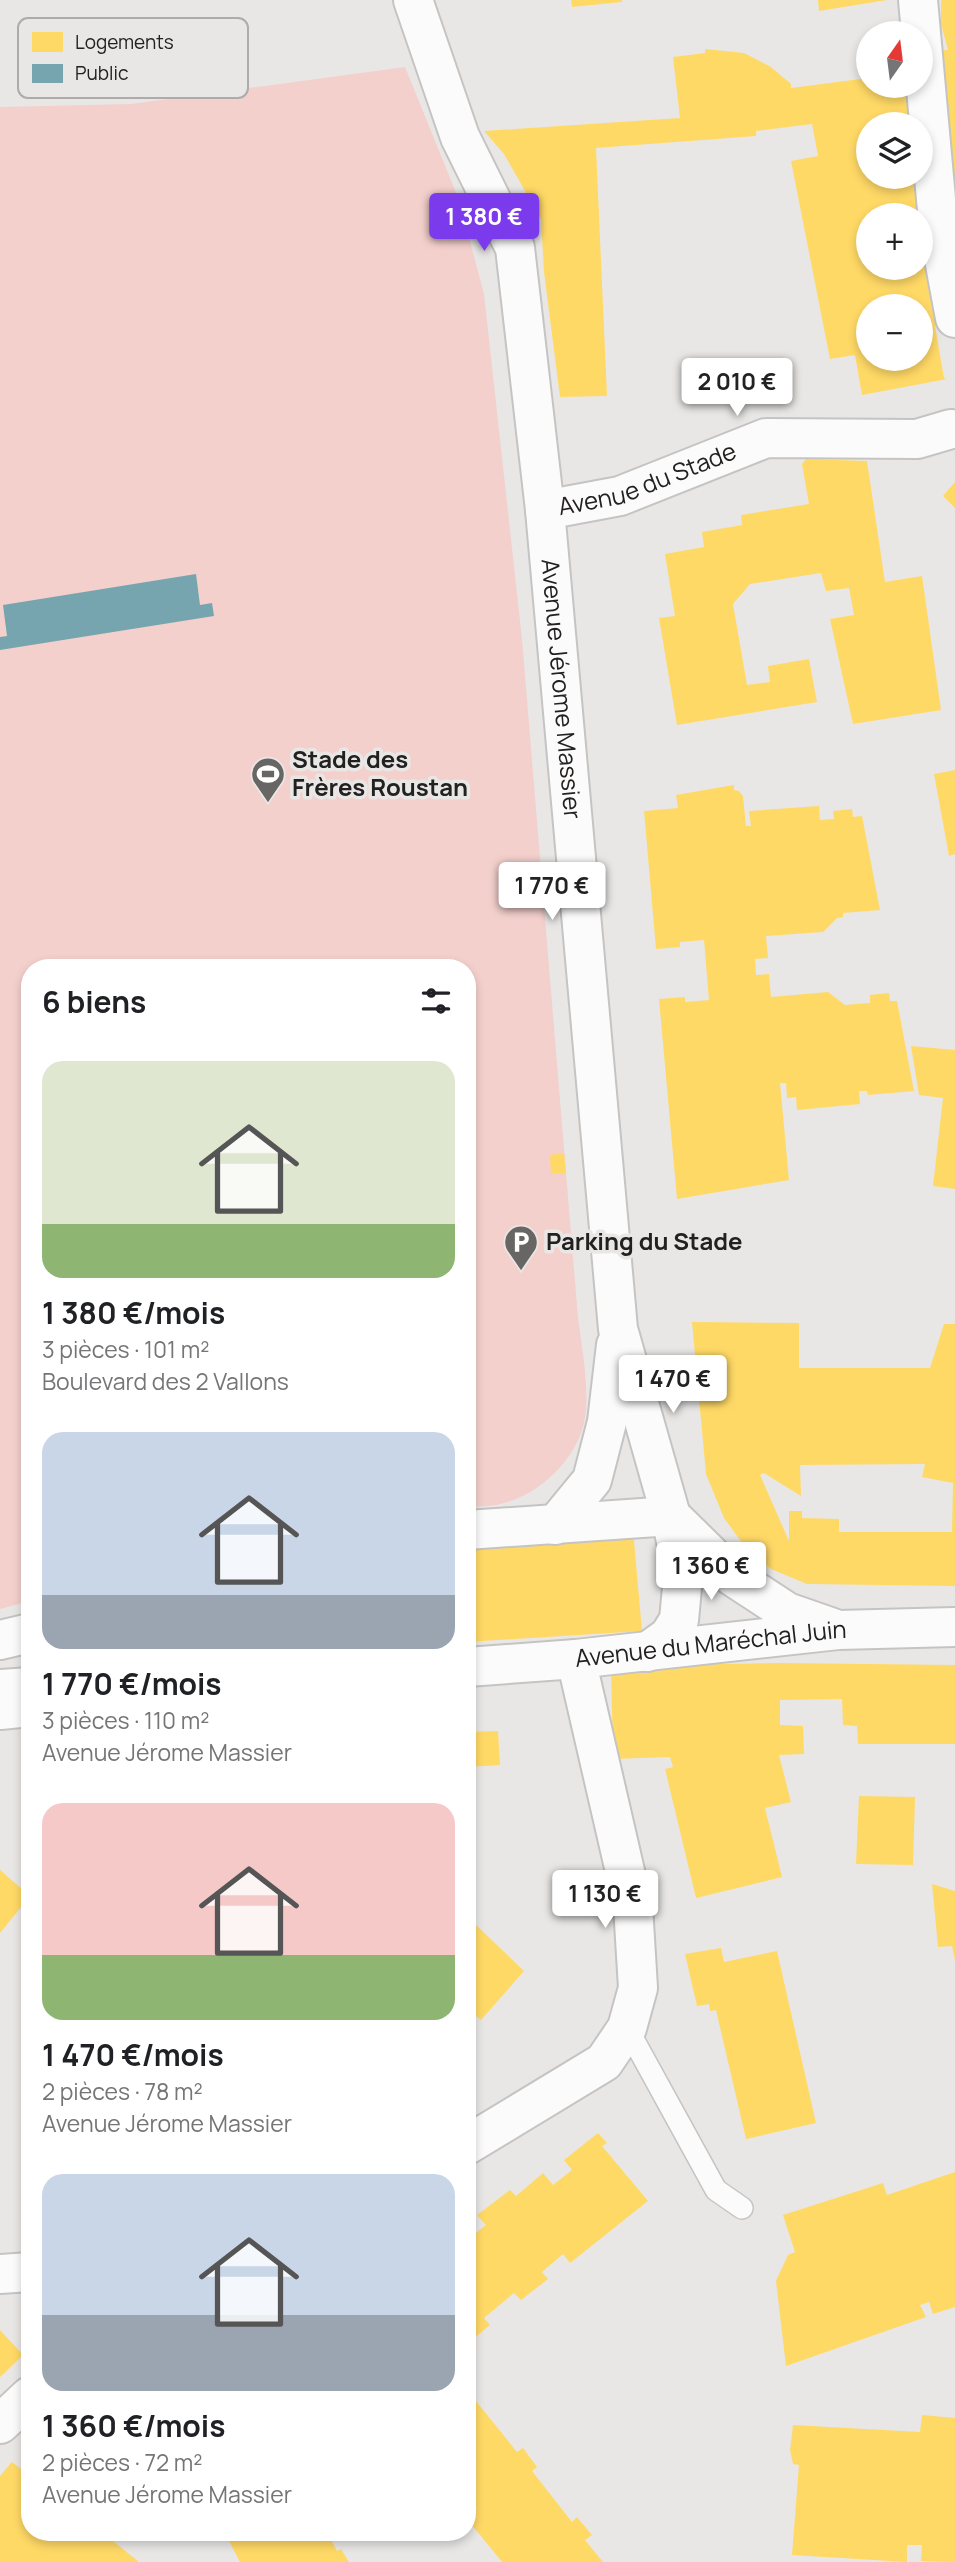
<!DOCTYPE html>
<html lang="fr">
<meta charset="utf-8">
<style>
:root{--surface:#fff;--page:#f6f6f6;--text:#202124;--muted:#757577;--accent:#7c3aed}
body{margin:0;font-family:Manrope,sans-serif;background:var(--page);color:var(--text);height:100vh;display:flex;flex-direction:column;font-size:26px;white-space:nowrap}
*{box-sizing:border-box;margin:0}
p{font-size:23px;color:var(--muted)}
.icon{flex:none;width:38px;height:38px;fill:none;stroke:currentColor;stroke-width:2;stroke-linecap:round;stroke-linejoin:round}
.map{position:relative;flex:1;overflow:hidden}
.drawer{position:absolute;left:21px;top:959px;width:455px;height:1582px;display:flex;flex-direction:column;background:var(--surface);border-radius:28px;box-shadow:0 4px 10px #0003}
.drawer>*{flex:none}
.needle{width:46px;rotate:14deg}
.buttons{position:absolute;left:856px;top:21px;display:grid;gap:14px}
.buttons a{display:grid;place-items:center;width:77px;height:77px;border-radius:50%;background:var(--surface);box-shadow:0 4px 10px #0003;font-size:35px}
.price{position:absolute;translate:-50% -60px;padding:0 16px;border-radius:7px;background:#fff;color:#222;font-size:23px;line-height:46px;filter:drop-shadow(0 2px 4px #0008)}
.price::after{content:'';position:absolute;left:50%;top:42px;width:21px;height:16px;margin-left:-10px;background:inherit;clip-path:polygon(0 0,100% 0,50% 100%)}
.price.active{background:var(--accent);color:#fff}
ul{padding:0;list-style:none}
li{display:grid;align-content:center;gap:14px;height:371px;padding:0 21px}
li span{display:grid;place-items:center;height:217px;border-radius:21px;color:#555}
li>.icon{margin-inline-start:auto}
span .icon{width:126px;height:126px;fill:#fffc;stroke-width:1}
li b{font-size:30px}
h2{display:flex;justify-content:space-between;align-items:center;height:84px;padding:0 21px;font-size:30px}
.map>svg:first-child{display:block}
</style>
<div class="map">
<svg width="955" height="2562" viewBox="0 0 955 2562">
<rect width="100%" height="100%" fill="#e8e7e6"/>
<!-- green -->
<path fill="#f3d0cc" d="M405 67 459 200 484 294 522 639 578 1318C582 1348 588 1379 586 1410 583 1454 542 1495 500 1504 490 1507 478 1506 467 1507V968H30V1601L0 1609V107L131 104Z"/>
<!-- homes -->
<g fill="#ffd966" fill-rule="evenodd">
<path d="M571 0H622V2L572 7Z"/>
<path d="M818 0H887L819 11Z"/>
<path d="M941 0H955V264L941 50H948L941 24Z"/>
<path d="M705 49 744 53 771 67 791 84V88L868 78V86H882V93L912 88 913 124H868V177H915V195L925 193 944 323 935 326 944 378 947 379 862 395 855 355 830 359 791 161 818 156 812 124 756 131V136L596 148 607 396 560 397 544 272 541 219 504 154 484 131 680 118 673 57 705 53ZM868 215H920V268H868ZM868 306H920V359H868Z"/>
<path d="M806 459 867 461 885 582 922 576 941 710 853 724 830 619 854 615 849 588 826 591 821 573 750 584 733 604 747 685 770 682 768 666 809 659 817 702 677 725 659 618 675 616 665 554 704 547 702 532 742 525 741 515 809 504 802 464Z"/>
<path d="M955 482V508L943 496Z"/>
<path d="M955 770V854L949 856 934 774Z"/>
<path d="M734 785V790L739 791 743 796 746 826H751L749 811 819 806 820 820 834 819 833 811 852 809 853 817 862 816 880 910 843 913V917L837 918 823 932 766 936 768 958 755 959 756 975 769 974 771 997 828 992 845 1005 870 1003V995L889 993 890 1001H897L914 1091 868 1095 867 1091H859L860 1104 797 1110 796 1097 787 1098 786 1083H780L789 1180 677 1199 659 999 685 997V1002L709 1000 704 940 680 942V947L656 949 644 811 678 808 676 795Z"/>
<path d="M911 1046 955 1050V1189L933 1186 943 1098 919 1095Z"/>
<path d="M564 1153 566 1173 551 1174 550 1155Z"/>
<path d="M692 1322 799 1323V1368H930L944 1324H955V1586L807 1584 771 1569 746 1548 724 1518 706 1474ZM925 1464 922 1477 953 1483 952 1532H839V1519L802 1518V1511H789V1541L760 1475 764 1473 801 1496 800 1465Z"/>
<path d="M633 1530 642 1631 467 1642V1541Z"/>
<path d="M780 1663 955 1665V1744H858L857 1726 843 1725 842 1699 780 1700V1725L803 1726 804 1754 779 1755 791 1802 765 1808 782 1877 696 1898 665 1769 673 1767 670 1757 613 1759 611 1666Z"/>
<path d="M498 1731 500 1765 467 1767V1732Z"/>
<path d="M859 1796 915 1797 913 1865 856 1864Z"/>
<path d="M0 1870 30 1896 0 1933Z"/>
<path d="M932 1884 955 1891V1960L952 1946 938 1947Z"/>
<path d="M473 1922 524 1971 481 2020 467 2009V1929Z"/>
<path d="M721 1948 724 1962 777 1951 816 2123 746 2139 716 2010 710 2011 709 2004 697 2006 685 1954Z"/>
<path d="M598 2133 607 2143 602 2146 648 2201 570 2263 563 2254 542 2272 548 2279 521 2300 514 2293 484 2318 490 2325 467 2344V2230L472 2236 486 2225 477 2215 510 2190 516 2196 543 2173 553 2185 572 2170 564 2160Z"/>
<path d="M955 2172V2307L933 2314 929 2302 920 2305 926 2317 786 2366 776 2281 788 2255 795 2252 783 2215 883 2183 887 2195Z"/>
<path d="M0 2330 23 2355 0 2377Z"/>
<path d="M467 2390 517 2452 523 2448 537 2467 532 2471 572 2522 577 2517 592 2535 585 2540 603 2562H502L467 2519V2516L477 2508 467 2496Z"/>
<path d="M922 2415 955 2418V2562L921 2561 922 2545H907V2562L792 2555 799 2465 793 2464 790 2450 793 2425 920 2432Z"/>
<path d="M12 2462 30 2476V2532H102L139 2562H0V2476Z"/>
<path d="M234 2532H327L337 2551 341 2549 349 2562H240L228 2539 236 2535Z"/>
</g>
<!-- public -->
<path fill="#76a5af" d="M196 574 200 605 212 603 214 616 0 650V637L7 636 3 605Z"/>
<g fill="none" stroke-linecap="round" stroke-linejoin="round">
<!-- lane casing -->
<g stroke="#c5c4c3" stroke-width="24">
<path id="lane" d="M627 2028 716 2190 742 2208"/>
</g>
<!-- street casing -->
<g stroke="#c5c4c3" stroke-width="42">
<g id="street">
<path id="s1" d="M413 0 460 137 515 248 545 510 618 1329 671 1516 683 1577 679 1620 669 1636 647 1652"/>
<path d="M918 0 939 232 955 318"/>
<path id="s2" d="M545 510 620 496 766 438 917 439 951 429"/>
<path d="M555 1525 592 1480 607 1422 616 1345"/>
<path d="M0 1689 30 1687"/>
<path d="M467 2145 604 2062 627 2028 638 1988 633 1906 576 1659"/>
<path d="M0 2274 30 2272"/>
<path d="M0 2424 30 2396"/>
</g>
</g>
<!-- secondary casing -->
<g stroke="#c5c4c3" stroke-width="42">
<g id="secondary">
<path d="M467 1530 671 1516 732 1576 787 1612 833 1628"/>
<path d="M0 1640 30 1633"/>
<path id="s3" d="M467 1667 576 1659 838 1630 955 1627"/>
<path d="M0 1710 30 1707"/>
</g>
</g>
<!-- lane -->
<use href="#lane" stroke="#fcfbfb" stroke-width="21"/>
<!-- street -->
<use href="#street" stroke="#fcfbfb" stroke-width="38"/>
<!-- secondary -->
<use href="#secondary" stroke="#fcfbfb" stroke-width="38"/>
</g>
<!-- icons -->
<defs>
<g id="stadium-pin" transform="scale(1.75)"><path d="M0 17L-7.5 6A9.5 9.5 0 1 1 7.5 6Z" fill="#676665" stroke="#e9e7e5"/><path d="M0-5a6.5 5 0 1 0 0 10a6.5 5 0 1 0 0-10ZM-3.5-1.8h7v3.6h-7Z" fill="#fff"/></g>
<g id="parking-pin" transform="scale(1.75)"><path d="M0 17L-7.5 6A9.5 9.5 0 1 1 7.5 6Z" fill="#676665" stroke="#e9e7e5"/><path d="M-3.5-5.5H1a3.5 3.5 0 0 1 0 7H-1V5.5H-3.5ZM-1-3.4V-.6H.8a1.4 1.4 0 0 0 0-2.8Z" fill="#fff"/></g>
</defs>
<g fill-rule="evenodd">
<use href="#stadium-pin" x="268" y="774"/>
<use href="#parking-pin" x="521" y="1242"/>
</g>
<g text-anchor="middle" stroke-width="7" stroke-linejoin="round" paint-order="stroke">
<!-- street labels -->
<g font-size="24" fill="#222120" stroke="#e9e7e5">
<text dy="8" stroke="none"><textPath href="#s2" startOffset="107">Avenue du Stade</textPath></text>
<text dy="8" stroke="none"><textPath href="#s1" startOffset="712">Avenue Jérome Massier</textPath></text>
<text dy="8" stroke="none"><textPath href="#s3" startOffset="245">Avenue du Maréchal Juin</textPath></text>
</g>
<!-- poi labels -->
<g font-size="24" font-weight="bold" fill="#222120" stroke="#e9e7e5" text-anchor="start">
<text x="292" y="768">Stade des<tspan x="292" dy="28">Frères Roustan</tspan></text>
<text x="546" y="1250">Parking du Stade</text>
</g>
</g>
<!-- legend -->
<rect x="18" y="18" width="230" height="80" rx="10" fill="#e9e7e5" stroke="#adacaa" stroke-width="2"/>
<rect x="32" y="32" width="31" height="20" fill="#ffd966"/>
<rect x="32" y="64" width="31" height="19" fill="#76a5af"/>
<g font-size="19" fill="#222120">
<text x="75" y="49">Logements</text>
<text x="75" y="80">Public</text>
</g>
</svg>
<div class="buttons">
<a><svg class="needle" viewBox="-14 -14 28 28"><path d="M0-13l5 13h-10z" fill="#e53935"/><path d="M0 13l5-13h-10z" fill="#757577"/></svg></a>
<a><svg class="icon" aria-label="layers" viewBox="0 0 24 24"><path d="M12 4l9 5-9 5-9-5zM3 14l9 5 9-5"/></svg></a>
<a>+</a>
<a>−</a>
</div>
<b class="price active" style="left:484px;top:253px">1 380 €</b>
<b class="price" style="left:737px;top:418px">2 010 €</b>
<b class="price" style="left:552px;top:922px">1 770 €</b>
<b class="price" style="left:673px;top:1415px">1 470 €</b>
<b class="price" style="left:711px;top:1602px">1 360 €</b>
<b class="price" style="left:605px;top:1930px">1 130 €</b>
<section class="drawer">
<h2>6 biens<svg class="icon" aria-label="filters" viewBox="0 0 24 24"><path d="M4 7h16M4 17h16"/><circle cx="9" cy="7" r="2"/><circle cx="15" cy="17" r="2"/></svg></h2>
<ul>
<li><span style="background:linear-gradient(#dfe7d0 75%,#8fb573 0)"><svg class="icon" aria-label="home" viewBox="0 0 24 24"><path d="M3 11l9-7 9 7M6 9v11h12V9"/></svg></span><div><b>1 380 €/mois</b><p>3 pièces · 101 m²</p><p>Boulevard des 2 Vallons</p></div></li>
<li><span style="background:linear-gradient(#c9d6e8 75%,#9aa5b1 0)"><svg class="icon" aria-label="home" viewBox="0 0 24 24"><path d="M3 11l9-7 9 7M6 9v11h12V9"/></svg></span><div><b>1 770 €/mois</b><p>3 pièces · 110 m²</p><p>Avenue Jérome Massier</p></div></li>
<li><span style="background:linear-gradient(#f6c9c9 70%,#8fb573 0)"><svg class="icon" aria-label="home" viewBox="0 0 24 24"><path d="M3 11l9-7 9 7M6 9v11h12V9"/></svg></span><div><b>1 470 €/mois</b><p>2 pièces · 78 m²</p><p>Avenue Jérome Massier</p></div></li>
<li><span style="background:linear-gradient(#c9d6e8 65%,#9aa5b1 0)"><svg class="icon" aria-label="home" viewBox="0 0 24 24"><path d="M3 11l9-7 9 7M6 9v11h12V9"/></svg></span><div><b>1 360 €/mois</b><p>2 pièces · 72 m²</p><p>Avenue Jérome Massier</p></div></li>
</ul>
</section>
</div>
